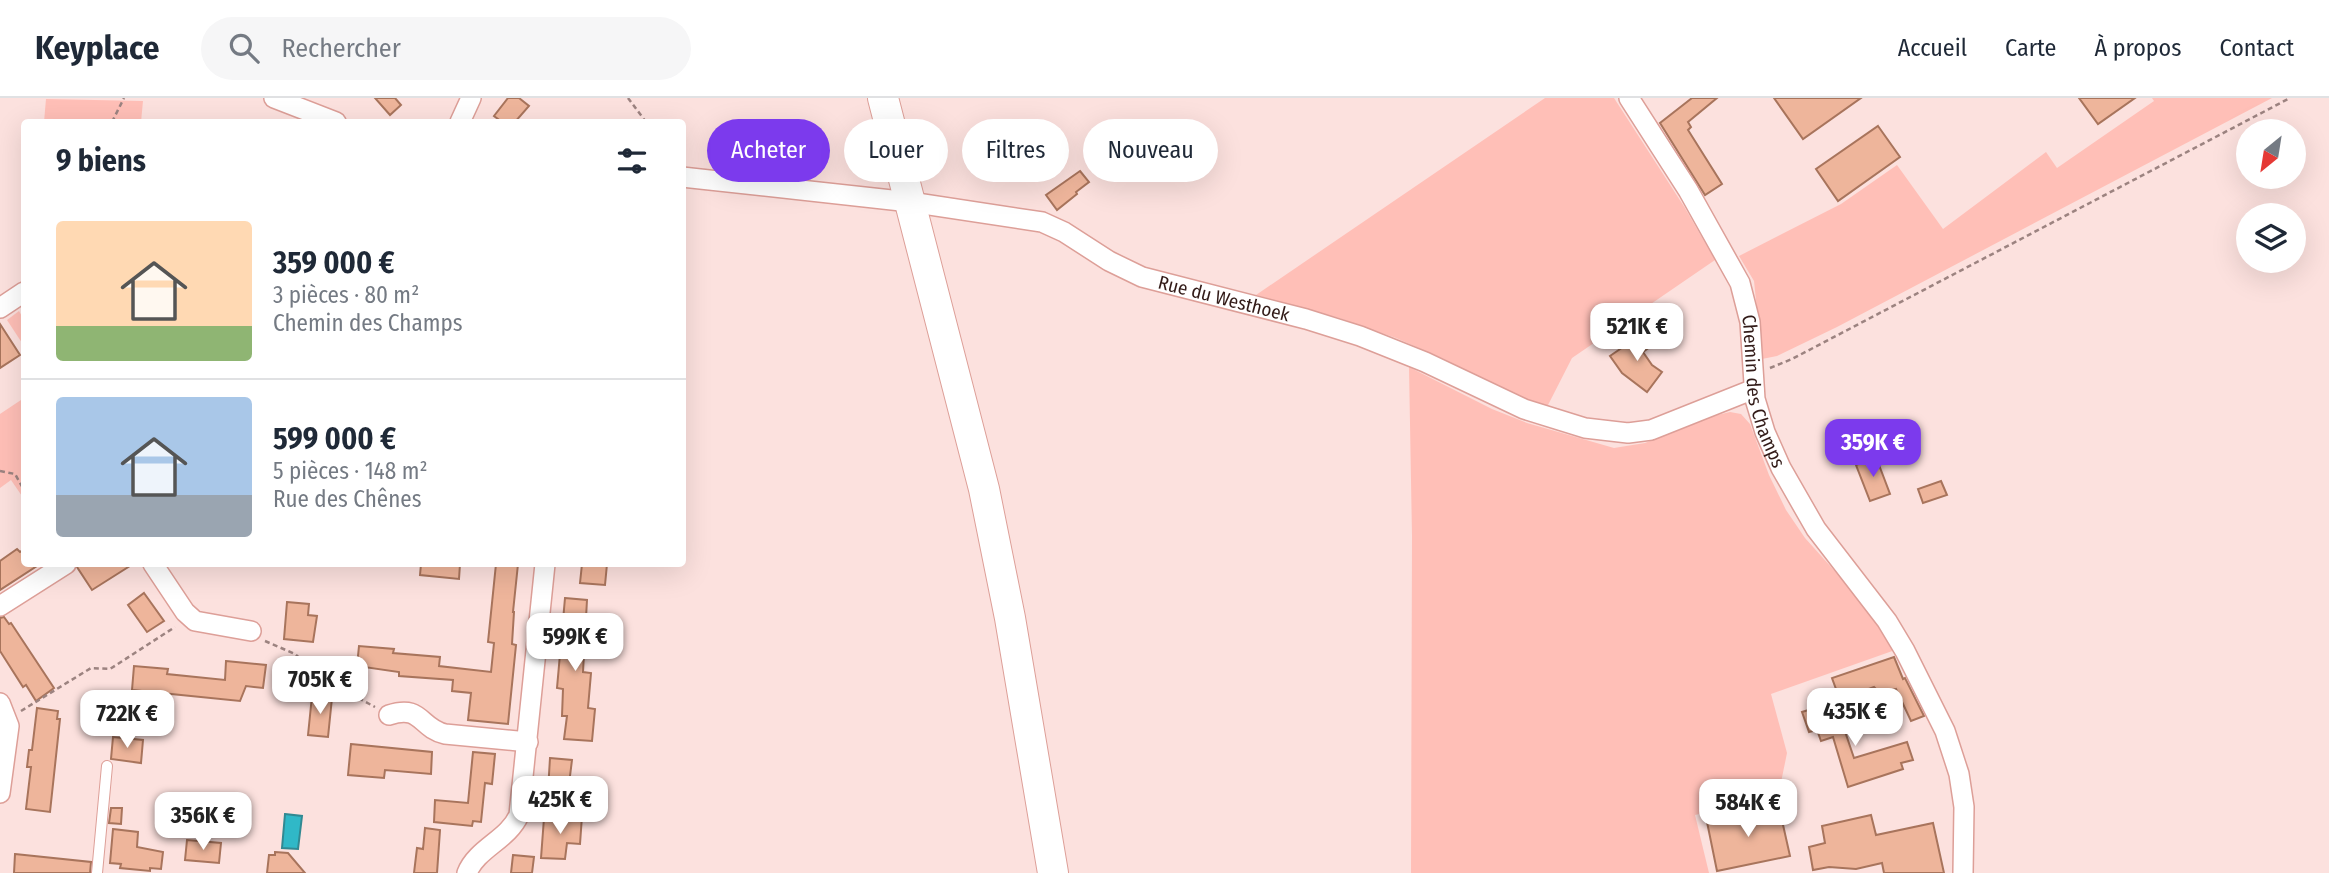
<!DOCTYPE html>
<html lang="fr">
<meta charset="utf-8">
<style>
:root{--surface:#fff;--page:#f6f6f7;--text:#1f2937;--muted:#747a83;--line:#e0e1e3;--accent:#7c3aed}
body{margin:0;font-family:"Fira Sans Condensed",sans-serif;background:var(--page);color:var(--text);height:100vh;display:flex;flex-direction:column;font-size:26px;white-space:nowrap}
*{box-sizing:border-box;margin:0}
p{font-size:23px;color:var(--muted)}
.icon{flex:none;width:38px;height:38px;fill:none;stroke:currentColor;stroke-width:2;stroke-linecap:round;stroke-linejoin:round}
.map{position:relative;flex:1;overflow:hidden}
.details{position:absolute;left:21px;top:21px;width:665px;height:448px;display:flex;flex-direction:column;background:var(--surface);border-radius:7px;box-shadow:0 7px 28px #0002}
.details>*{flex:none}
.guide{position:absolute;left:707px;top:21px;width:665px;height:63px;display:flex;gap:14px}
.needle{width:46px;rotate:210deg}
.controls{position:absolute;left:2236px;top:21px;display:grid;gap:14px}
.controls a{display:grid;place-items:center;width:70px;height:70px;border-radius:50%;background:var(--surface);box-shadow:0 7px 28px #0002;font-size:35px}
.price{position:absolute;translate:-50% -60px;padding:0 16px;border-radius:14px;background:#fff;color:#222;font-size:23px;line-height:46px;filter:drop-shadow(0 2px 4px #0008)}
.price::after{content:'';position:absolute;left:50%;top:42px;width:21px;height:16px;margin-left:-10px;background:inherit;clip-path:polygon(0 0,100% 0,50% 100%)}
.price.active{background:var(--accent);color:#fff}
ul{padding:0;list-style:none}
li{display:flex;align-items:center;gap:21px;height:175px;padding:0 35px}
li+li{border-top:2px solid var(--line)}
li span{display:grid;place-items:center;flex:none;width:196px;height:140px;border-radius:7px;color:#555}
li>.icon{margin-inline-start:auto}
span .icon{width:84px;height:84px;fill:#fffc;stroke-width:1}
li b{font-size:30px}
h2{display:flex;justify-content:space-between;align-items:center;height:84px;padding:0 35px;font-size:30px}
.tag{padding:0 24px;border-radius:32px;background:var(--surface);box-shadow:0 7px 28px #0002;font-size:24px;line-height:63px}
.tag.active{background:var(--accent);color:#fff}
header{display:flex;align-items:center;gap:42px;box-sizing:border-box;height:98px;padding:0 35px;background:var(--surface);border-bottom:2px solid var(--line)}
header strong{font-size:33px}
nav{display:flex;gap:38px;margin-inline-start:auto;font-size:24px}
.search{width:490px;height:63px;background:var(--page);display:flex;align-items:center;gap:18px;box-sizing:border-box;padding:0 24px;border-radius:38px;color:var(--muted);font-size:26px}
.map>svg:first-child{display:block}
</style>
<header>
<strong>Keyplace</strong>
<div class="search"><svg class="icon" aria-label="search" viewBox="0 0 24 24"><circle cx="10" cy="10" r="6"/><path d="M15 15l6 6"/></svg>Rechercher</div>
<nav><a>Accueil</a><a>Carte</a><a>À propos</a><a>Contact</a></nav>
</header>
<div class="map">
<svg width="2329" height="775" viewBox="0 0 2329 775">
<rect width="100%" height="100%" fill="#fce1de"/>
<!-- green -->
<g fill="#ffbfb7">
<path d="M1545 0H1614L1685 110 1715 162 1572 260 1547 309 1498 290 1444 261 1396 240 1339 220 1256 197Z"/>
<path d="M2152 0H2272L1837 229 1777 258 1762 261 1754 183 1739 158 1841 106 1897 67 1943 131 2046 54 2057 70 2154 3Z"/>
<path d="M46 1 143 3 141 24H44Z"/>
<path d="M19 213 24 222V248L7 222Z"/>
<path d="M1409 269 1492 311 1527 325 1614 350 1645 345 1709 319 1730 314 1741 316 1750 326 1769 377 1786 412 1805 440 1877 520 1898 551 1771 596 1787 655 1778 699 1695 717 1709 775H1411L1412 438Z"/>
<path d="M24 300V401L11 382 0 390V316Z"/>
</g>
<!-- water -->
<path fill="#30b8c7" stroke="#318992" stroke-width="2" d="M285 716 302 718 298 751 282 750Z"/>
<!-- building -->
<g fill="#eeb59b" stroke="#a8745c" stroke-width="2">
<path d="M375 0H395L401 7 390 17Z"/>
<path d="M508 0H519L529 8 515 24H502L494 18Z"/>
<path d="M1692 0H1717L1688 24 1691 29 1688 32 1722 86 1705 97 1660 25Z"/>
<path d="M1774 0H1861L1803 41Z"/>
<path d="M2079 0H2135L2098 26Z"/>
<path d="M1878 28 1900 59 1838 103 1816 71Z"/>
<path d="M1080 73 1089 84 1076 94 1077 96 1057 112 1046 97Z"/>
<path d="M0 226 20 257 0 270Z"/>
<path d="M1642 236 1651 248 1643 254 1652 267 1662 274 1647 294 1622 275 1610 258Z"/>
<path d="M1876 359 1890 396 1870 403 1856 367Z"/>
<path d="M1941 383 1947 397 1923 405 1918 391Z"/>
<path d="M17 451 20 454 24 451V466H40L0 492V463Z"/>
<path d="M78 466H133L92 492 77 469Z"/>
<path d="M421 466H460L459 481 420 477Z"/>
<path d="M496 466H518L513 514H514L512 546 516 547 508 626 468 622 471 595 452 593 453 582 399 578V574L357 568 359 548 394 551 393 555 440 559 439 568 491 574 494 545 488 544Z"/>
<path d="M582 466H607L605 487 580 485Z"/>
<path d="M144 495 164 523 147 534 128 507Z"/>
<path d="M565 500 587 502 583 574 591 575 588 610 595 611 592 643 564 641 567 618H562L563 591 557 590Z"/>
<path d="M287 504 309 506 308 517 317 518 313 544 284 541Z"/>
<path d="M4 519 9 526 11 525 54 590 36 603 26 587 23 589 0 553V520Z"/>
<path d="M1894 559 1903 581 1905 580 1924 618 1911 623 1896 591 1880 595 1874 589 1840 602 1832 580Z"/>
<path d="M226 563 266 567 263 590 246 588 240 603 132 592 134 568 168 571 167 576 225 582Z"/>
<path d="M312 598 332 600 328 639 308 637Z"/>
<path d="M1835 604 1854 660 1907 644 1913 662 1901 665 1903 671 1848 689 1833 639 1821 643 1817 632 1809 634 1802 614Z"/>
<path d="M37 610 58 613 57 621H60L50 714 26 711 31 669H27L29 652H32Z"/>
<path d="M113 639 143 642 141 665 111 661Z"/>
<path d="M351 646 432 654 431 676 385 672 384 680 348 677Z"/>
<path d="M473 654 495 656 492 686 485 685 481 724 473 723 472 728 434 724 435 702 468 705Z"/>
<path d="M550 660 572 662 568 694 548 693Z"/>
<path d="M1779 709 1790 758 1717 773 1707 724Z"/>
<path d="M111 710H122L121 726 109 725Z"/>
<path d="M564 717 582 718 580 746 567 745 565 761 541 760 544 720 564 722Z"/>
<path d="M1871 717 1876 737 1933 725 1944 775H1884L1882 765 1856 771 1829 769 1813 772 1809 749 1825 745 1822 728Z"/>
<path d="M425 730 440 732 437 775H414L417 750 423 751Z"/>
<path d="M113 731 138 734 137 749 163 754 161 771 150 770V773L120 770 121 766 110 765Z"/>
<path d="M187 742 221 745 219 765 185 762Z"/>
<path d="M275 754 288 755 305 775H267L269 757H275Z"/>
<path d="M15 756 91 764 90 775H14Z"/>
<path d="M513 757 534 759 532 775H511Z"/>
</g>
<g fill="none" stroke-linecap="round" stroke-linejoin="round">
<!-- lane casing -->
<g stroke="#dd9f98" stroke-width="12">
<path id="lane" d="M97 775 107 668"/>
</g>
<!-- street casing -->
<g stroke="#dd9f98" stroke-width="22">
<g id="street">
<path d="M274 0 336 24"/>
<path id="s1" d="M1629 0 1688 92 1740 185 1750 224 1755 301 1765 334 1781 370 1816 431 1887 523 1905 553 1945 633 1959 676 1964 709 1963 775"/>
<path d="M460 24 471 0"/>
<path id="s2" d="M682 79 910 104 1042 124 1064 134 1109 163 1142 179 1306 221 1360 238 1425 264 1524 311 1585 330 1628 335 1651 332 1754 291"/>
<path d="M0 210 24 194"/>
<path d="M153 466 185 514 195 523 251 533"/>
<path d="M0 508 66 466"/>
<path d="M0 605 9 628 0 695"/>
<path d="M389 617C422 606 419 630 445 636L528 644"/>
<path d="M467 775C477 750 508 742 519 717L545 466"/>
</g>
</g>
<!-- primary casing -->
<g stroke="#dd9f98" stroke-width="32">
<path id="primary" d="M883 0 984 391 1010 520 1053 775"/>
</g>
<!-- path -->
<g stroke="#9c8380" stroke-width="2.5" stroke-dasharray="5 3.5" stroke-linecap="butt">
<path d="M628 0 646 24"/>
<path d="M112 24 124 0"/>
<path d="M1770 270 1792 261 2290 0"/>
<path d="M0 373 15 376 24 392"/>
<path d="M265 543 295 556 323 581 375 609"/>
<path d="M21 613 91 570 110 571 175 529"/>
</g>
<!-- lane -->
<use href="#lane" stroke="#fff" stroke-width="10"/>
<!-- street -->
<use href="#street" stroke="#fff" stroke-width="19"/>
<!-- primary -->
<use href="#primary" stroke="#fff" stroke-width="30"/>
</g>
<g text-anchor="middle" stroke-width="5" stroke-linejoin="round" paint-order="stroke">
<!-- street labels -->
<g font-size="19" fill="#321b18" stroke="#fff">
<text dy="7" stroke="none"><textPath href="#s2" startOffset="562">Rue du Westhoek</textPath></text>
<text dy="7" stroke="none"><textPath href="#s1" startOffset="327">Chemin des Champs</textPath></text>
</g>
</g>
</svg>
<div class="controls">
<a><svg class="needle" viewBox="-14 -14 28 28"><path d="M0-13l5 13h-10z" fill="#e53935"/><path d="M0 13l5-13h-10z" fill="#747a83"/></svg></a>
<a><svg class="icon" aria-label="layers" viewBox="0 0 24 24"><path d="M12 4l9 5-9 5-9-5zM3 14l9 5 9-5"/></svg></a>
</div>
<b class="price" style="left:1637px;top:265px">521K €</b>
<b class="price active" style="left:1873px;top:381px">359K €</b>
<b class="price" style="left:575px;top:575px">599K €</b>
<b class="price" style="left:320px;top:618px">705K €</b>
<b class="price" style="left:1855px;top:650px">435K €</b>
<b class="price" style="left:127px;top:652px">722K €</b>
<b class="price" style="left:560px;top:738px">425K €</b>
<b class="price" style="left:1748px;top:741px">584K €</b>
<b class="price" style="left:203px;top:754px">356K €</b>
<div class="guide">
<a class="tag active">Acheter</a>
<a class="tag">Louer</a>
<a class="tag">Filtres</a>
<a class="tag">Nouveau</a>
</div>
<section class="details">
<h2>9 biens<svg class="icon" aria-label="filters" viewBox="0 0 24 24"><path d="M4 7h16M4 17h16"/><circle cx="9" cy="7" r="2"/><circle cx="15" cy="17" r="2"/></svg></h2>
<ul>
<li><span style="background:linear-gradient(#ffd9b3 75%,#8fb573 0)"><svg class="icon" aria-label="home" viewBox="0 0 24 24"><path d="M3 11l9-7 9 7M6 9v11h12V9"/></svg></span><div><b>359 000 €</b><p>3 pièces · 80 m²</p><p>Chemin des Champs</p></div></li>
<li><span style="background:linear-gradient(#a9c7e8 70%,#9aa5b1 0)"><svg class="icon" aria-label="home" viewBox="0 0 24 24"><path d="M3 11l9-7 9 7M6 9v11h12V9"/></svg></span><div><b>599 000 €</b><p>5 pièces · 148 m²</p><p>Rue des Chênes</p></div></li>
</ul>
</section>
</div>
